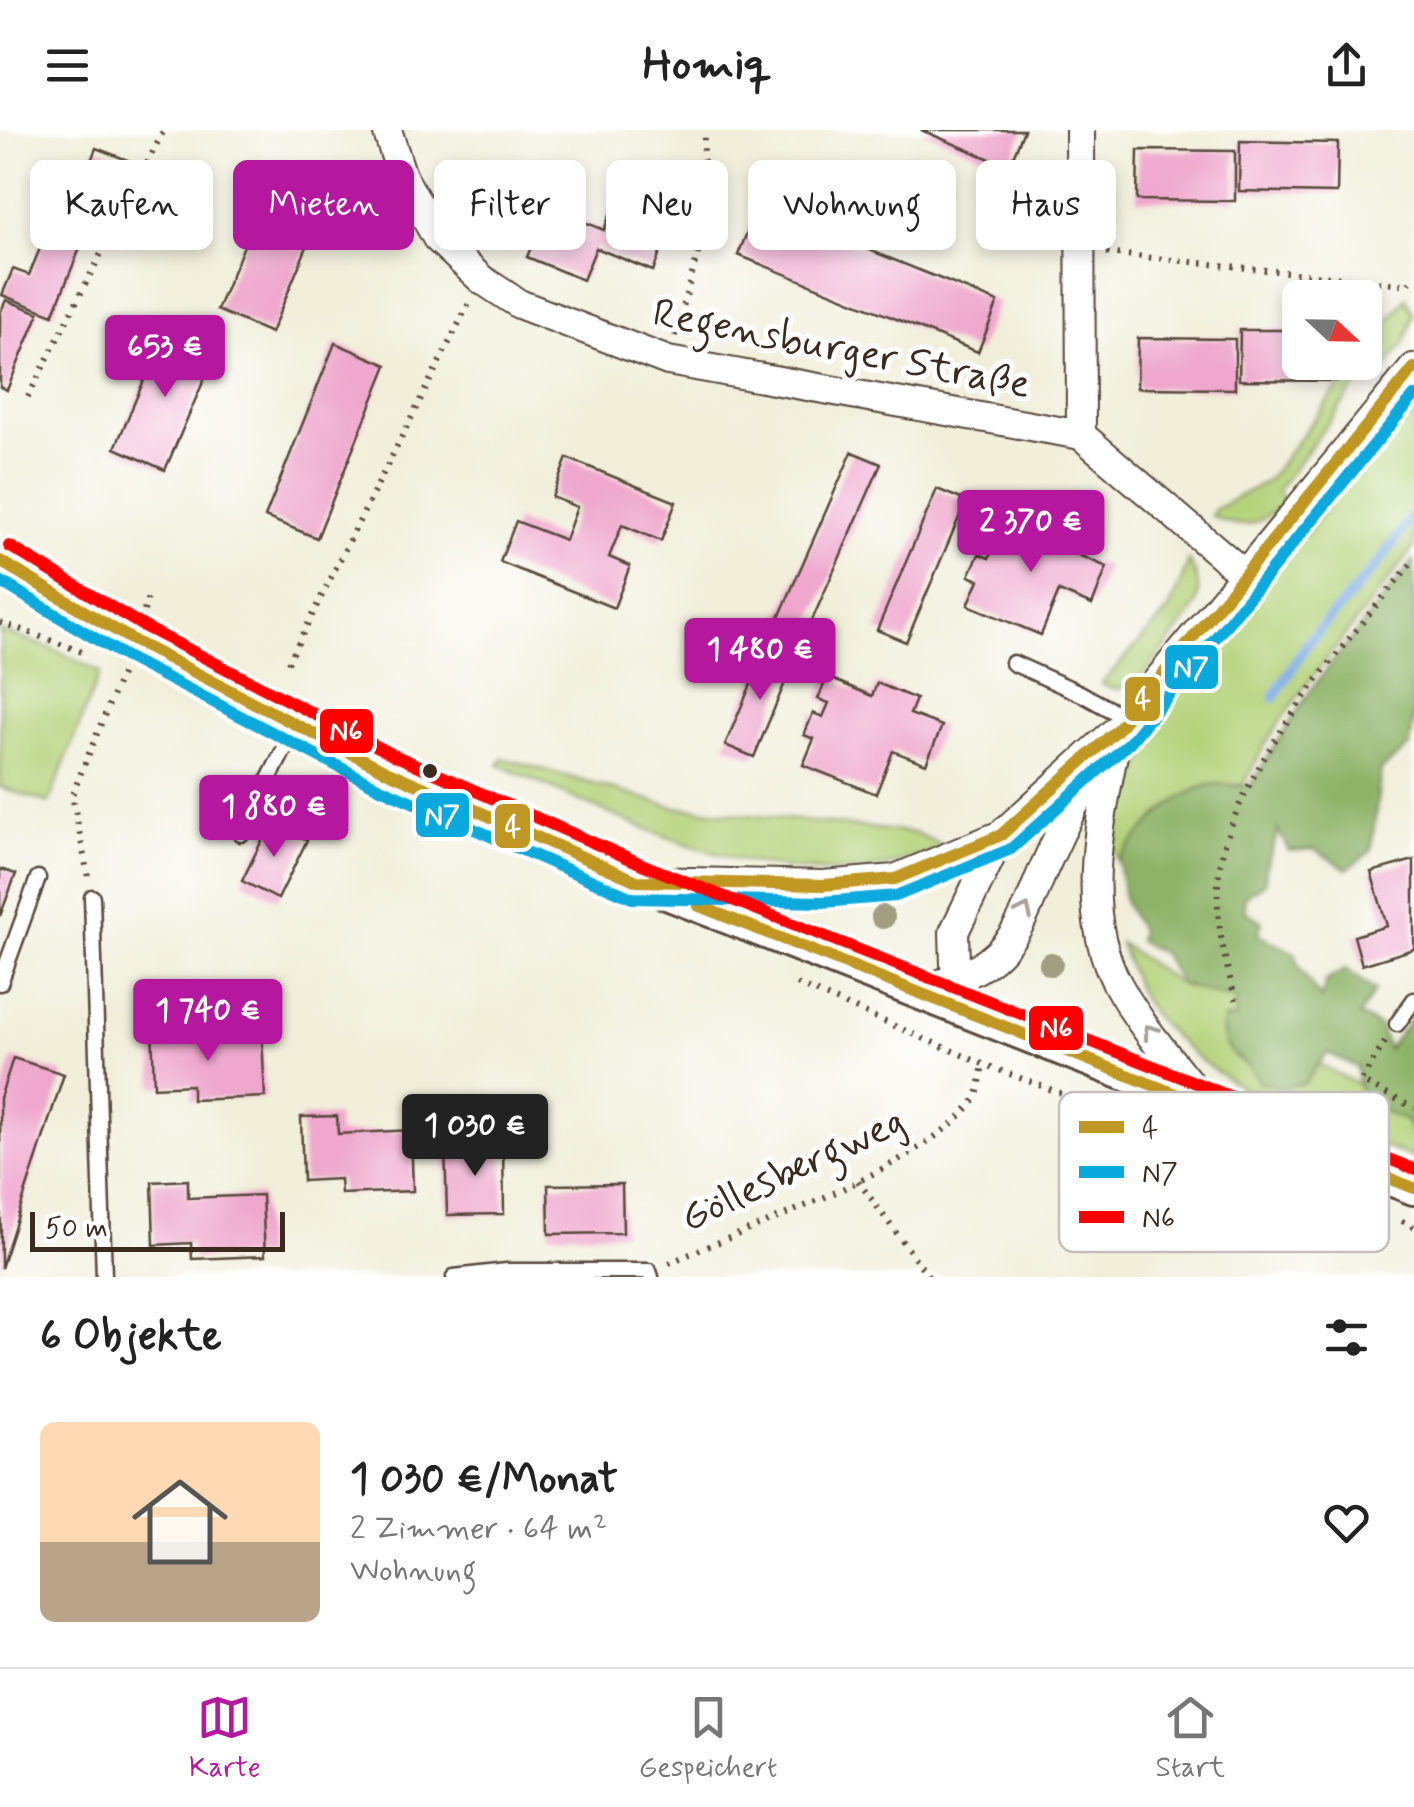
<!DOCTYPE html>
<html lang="de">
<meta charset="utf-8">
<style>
:root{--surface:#fff;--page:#f6f6f6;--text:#222;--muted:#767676;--line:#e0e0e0;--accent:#b5179e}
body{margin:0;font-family:Mynerve,sans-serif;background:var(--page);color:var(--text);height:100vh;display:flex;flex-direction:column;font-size:38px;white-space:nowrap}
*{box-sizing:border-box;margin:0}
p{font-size:32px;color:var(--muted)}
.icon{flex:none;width:55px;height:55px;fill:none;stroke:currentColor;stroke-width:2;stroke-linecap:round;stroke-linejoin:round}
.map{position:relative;height:1147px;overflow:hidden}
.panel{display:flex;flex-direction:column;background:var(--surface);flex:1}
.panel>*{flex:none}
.hud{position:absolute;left:30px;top:30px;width:1355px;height:90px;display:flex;gap:20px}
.needle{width:65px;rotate:112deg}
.buttons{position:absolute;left:1282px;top:150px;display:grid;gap:20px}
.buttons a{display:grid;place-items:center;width:100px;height:100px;border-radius:15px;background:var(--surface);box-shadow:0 5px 15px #0003;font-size:50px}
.scale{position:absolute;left:30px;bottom:25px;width:255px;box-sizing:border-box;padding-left:10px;border:5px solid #3b2a1e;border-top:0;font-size:28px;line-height:35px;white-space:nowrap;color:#3b2a1e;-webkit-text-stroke:8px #fff;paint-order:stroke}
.price{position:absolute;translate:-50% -85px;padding:0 22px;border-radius:10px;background:var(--accent);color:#fff;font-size:32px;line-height:65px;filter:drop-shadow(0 2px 5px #0008)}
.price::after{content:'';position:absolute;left:50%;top:60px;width:30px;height:22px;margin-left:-15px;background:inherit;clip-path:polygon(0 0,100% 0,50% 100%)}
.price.current{background:#222;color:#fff}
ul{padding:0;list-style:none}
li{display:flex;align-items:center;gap:30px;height:250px;padding:0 40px}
li span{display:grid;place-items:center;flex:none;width:280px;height:200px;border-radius:15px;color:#555}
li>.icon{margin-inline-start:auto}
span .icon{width:120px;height:120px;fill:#fffc;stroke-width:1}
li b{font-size:42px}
h2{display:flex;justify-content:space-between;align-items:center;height:120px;padding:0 40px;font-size:42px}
.tag{padding:0 35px;border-radius:15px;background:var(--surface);box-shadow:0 5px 15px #0003;font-size:35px;line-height:90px}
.tag.current{background:var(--accent);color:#fff}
header{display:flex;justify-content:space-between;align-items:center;height:130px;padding:0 40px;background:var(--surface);font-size:45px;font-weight:700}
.tabs{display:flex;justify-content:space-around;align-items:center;height:140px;border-top:2px solid var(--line);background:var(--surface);font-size:28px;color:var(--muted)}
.tabs a{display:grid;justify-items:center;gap:5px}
.tabs .current{color:var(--accent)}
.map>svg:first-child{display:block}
</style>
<header><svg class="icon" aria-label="menu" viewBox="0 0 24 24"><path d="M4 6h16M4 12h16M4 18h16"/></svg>Homiq<svg class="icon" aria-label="share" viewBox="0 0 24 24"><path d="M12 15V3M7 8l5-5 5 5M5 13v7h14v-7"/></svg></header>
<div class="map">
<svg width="1414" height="1147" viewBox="0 0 1414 1147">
<rect width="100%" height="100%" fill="#fff"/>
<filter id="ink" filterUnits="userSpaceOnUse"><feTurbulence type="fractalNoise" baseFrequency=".01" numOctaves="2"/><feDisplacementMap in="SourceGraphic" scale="20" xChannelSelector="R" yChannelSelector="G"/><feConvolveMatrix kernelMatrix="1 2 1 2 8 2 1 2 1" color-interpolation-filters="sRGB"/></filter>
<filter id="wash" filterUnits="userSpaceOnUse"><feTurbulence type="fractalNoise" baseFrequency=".0048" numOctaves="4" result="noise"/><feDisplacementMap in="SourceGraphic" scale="40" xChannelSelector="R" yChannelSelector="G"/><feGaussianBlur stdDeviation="2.25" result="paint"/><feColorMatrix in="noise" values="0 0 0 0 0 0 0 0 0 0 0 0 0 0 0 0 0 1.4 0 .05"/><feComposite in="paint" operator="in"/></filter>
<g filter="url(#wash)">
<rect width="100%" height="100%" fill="#f1eeda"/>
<!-- green -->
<g fill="#b3d178" stroke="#777e4b" stroke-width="2.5">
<path d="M1406 168 1414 185 1404 214 1384 239 1374 232 1277 361 1284 371C1262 395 1242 402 1212 386L1214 380 1267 351 1357 233 1365 232V222Z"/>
<path d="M1414 268V417L1306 555 1270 606 1243 655H1214L1142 705 1118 730C1099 690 1137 652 1150 616 1153 606 1153 594 1154 583L1297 402 1304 406Z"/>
<path d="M1189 431C1197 445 1202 461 1195 476 1190 488 1141 550 1131 555 1121 561 1112 559 1101 554L1169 480Z"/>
<path d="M0 501 51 518 100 542 49 673 0 657Z"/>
<path d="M503 628 674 677 916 703 943 716C799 788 632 691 499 635Z"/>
<path d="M1120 813 1181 855 1236 870 1235 928 1281 958 1304 953 1319 934 1357 954 1369 974 1407 991 1414 1009V1028C1317 992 1213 964 1148 877 1135 859 1128 833 1120 813Z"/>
</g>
<!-- forest -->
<path fill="#8eb368" stroke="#646e43" stroke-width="2.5" d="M1414 430V582L1410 616 1381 640 1371 721 1347 739 1314 719 1289 721 1278 700C1274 720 1264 732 1265 753L1244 767 1246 782 1262 791 1258 804 1295 823 1300 839 1321 869 1326 851 1346 839 1375 861 1359 886 1379 896 1388 919 1414 884V1009L1406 991C1377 978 1356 974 1357 937L1327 923 1304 953 1281 958 1259 952C1247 923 1219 932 1223 889H1236V870L1181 855 1163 824 1138 811 1140 800 1125 773 1118 730C1142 701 1171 666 1209 655 1221 652 1237 656 1249 657L1312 558Z"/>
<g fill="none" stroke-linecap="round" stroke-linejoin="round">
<!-- stream -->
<path stroke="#7aaae5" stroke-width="10" d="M1274 567 1308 513 1382 429 1414 384"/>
</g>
<g id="blocks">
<!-- building -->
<g fill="#efa7cd">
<path d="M921 0H1024L1009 37Z"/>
<path d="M1240 11 1338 13 1337 63 1239 61Z"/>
<path d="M96 18 130 31 99 109 49 88 59 62 76 69Z"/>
<path d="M1138 20 1235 21V71L1137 70Z"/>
<path d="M269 56 323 78 271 203 217 180Z"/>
<path d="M617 67 673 90 653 141 596 118 583 150 527 127 547 77 604 100Z"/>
<path d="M758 75 998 172 978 222 738 125Z"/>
<path d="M50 94 84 108 53 185 2 165 13 139 29 145Z"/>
<path d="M6 170 39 183 7 260 0 257V183Z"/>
<path d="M1240 200H1300V232H1337V251L1239 250Z"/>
<path d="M165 201 216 222 165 340 115 318Z"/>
<path d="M1138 208 1235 209V259L1137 258Z"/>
<path d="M335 213 387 235 317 408 265 387Z"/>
<path d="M852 322 881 334 798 522 769 510Z"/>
<path d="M567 328 676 372 661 411 622 395 609 427 630 436 614 478 500 432 516 391 565 410 577 377 552 367Z"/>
<path d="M937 359 966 371 906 512 877 500Z"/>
<path d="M992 388 1037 407 1042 394 1082 410 1076 424 1107 437 1092 475 1059 461 1041 505 968 475 979 450 969 446 979 424 989 428 994 414 983 410Z"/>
<path d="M766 519 794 531 754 627 725 615Z"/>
<path d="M827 547 872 566 877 553 916 569 910 584 942 596 926 634 893 621 876 664 803 635 814 609 804 605 813 583 823 587 829 573 818 569Z"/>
<path d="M271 692 307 710 278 769 242 751Z"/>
<path d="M1414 730V819L1362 835 1354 806 1387 796 1371 742Z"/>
<path d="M0 739 16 744 0 786Z"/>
<path d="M188 892 189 910 262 907 265 967 192 970V955L154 957 152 893Z"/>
<path d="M13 928 64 944 1 1138 0 968Z"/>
<path d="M337 986 338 1004 411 1000 413 1061 341 1064 340 1049 303 1051 301 987Z"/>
<path d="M474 1013H503L504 1084 447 1085 445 1014Z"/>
<path d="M188 1050V1068L262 1065 265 1126 192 1129 191 1113 154 1115 152 1052Z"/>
<path d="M622 1054 623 1103 549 1104 548 1055Z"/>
</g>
</g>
</g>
<g filter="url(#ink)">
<use href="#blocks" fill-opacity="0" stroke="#56473a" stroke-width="2.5"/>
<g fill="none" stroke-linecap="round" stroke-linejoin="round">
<!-- service casing -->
<g stroke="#56473a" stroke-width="19">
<g id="service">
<path d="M1013 533 1082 564 1127 589"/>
<path d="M241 704 296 596"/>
<path d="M92 767 104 1147"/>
<path d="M0 853 38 748"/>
<path d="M1397 894 1414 870"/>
<path d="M454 1147 507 1141H649L651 1147"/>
</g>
</g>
<!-- minor casing -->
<g stroke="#56473a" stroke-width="32">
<g id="minor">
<path d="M387 0 402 46 437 108 481 149 519 174 668 231 1081 305"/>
<path d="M1080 0 1081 305 1245 445"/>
<path d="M1118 599C1103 680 1076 777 1118 855 1142 899 1178 939 1209 978"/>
<path d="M648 751 823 755 895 749 1001 705 1118 599 1414 238"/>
<path d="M911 861C945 854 984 843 1006 814 1024 793 1033 763 1044 738 1062 698 1081 659 1104 621"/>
<path d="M962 862 955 835 954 802 1001 705"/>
</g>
</g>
<!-- tertiary casing -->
<g stroke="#56473a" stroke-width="38">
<path id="tertiary" d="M0 431 134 511 386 641 637 751 1414 1058"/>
</g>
<!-- path -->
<g stroke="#56473a" stroke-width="6" stroke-dasharray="2.5 8" stroke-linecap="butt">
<path d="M1107 123 1408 155 1414 145"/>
<path d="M675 206 703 105 704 0"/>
<path d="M28 267 164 0"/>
<path d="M144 481 148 467"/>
<path d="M0 492 88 524"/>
<path d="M288 533 469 173"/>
<path d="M88 746 72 665 123 540"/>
<path d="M797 854 983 934 1329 1064"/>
<path d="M1236 870C1224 828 1214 787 1219 743 1232 640 1349 509 1414 430"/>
<path d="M1385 912 1361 951 1414 978"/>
<path d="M858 1051 929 1147"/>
<path d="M1402 1091 1414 1097"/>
<path d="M669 1133C746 1099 927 1036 974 970 980 961 981 944 983 933"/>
</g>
<!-- service -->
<use href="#service" stroke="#fff" stroke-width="14"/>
<!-- minor -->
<use href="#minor" stroke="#fff" stroke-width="28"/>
<!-- tertiary -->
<use href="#tertiary" stroke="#fff" stroke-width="32"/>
<!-- bus-1 casing -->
<g stroke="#fff" stroke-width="20">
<g id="bus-1">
<path d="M0 431 134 511 386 641 637 751 823 755 895 749 1001 705 1118 599 1414 238"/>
<path d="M699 776 1414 1058"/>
</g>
</g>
<!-- bus-2 casing -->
<g stroke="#fff" stroke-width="20">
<path id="bus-2" d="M0 451 126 527 378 657 632 768 823 772 896 766 1011 719 1130 612 1414 266"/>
</g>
<!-- bus-3 casing -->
<g stroke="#fff" stroke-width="20">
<path id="bus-3" d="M9 416 143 496 394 625 644 735 1414 1039"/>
</g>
<!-- bus-1 -->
<use href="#bus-1" stroke="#c09722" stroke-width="12"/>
<!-- bus-2 -->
<use href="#bus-2" stroke="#09a9dd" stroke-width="12"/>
<!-- bus-3 -->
<use href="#bus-3" stroke="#f00" stroke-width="12"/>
</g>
<!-- trees -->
<g fill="#a19e81">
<circle cx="883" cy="787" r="12"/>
<circle cx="1051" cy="834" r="12"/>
</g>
<!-- one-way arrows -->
<defs><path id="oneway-chevron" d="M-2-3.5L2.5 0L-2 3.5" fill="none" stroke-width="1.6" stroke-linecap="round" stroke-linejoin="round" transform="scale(2.5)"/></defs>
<g stroke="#a79f9a">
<use href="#oneway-chevron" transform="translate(1025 781) rotate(-65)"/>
<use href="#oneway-chevron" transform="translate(1150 901) rotate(-127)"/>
</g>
</g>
<!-- markers -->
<circle fill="#3b2a1e" stroke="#fff" stroke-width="4" cx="430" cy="641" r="9"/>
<g text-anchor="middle" stroke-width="10" stroke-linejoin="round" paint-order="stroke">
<!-- street labels -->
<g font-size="40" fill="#3b2a1e" stroke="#fff">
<text transform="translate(842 217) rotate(11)" y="14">Regensburger Straße</text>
<text transform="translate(792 1038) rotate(-25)" y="14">Göllesbergweg</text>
</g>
</g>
<!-- legend -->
<rect x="1059" y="962" width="330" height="160" rx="15" fill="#fff" stroke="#c4bfbc" stroke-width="2.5"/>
<rect x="1079" y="991" width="45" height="12" fill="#c09722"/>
<rect x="1079" y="1036" width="45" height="12" fill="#09a9dd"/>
<rect x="1079" y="1081" width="45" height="12" fill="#f00"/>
<g font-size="28" fill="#3b2a1e">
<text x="1142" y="1007">4</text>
<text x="1142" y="1052">N7</text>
<text x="1142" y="1097">N6</text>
</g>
<g stroke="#fff" stroke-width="4">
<rect x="1163" y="513" width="57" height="48" rx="10" fill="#09a9dd"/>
<rect x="1123" y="545" width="39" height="48" rx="10" fill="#c09722"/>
<rect x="318" y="577" width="57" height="48" rx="10" fill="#f00"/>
<rect x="414" y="661" width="57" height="48" rx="10" fill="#09a9dd"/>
<rect x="493" y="672" width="39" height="48" rx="10" fill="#c09722"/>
<rect x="1027" y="874" width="58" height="48" rx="10" fill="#f00"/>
</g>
<g font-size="28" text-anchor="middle" font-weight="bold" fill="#fff">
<text x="1191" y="547">N7</text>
<text x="1143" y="578">4</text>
<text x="346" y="610">N6</text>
<text x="442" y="695">N7</text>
<text x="513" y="706">4</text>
<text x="1056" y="907">N6</text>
</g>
</svg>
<div class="buttons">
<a><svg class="needle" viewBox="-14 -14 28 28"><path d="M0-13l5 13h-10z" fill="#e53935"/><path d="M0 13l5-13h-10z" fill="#767676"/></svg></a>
</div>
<div class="scale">50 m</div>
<b class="price" style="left:165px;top:270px">653 €</b>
<b class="price" style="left:1031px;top:445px">2 370 €</b>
<b class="price" style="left:760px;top:573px">1 480 €</b>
<b class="price" style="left:274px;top:730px">1 880 €</b>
<b class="price" style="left:208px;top:934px">1 740 €</b>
<b class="price current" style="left:475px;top:1049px">1 030 €</b>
<div class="hud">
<a class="tag">Kaufen</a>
<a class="tag current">Mieten</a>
<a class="tag">Filter</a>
<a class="tag">Neu</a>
<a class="tag">Wohnung</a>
<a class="tag">Haus</a>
</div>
</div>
<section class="panel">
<h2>6 Objekte<svg class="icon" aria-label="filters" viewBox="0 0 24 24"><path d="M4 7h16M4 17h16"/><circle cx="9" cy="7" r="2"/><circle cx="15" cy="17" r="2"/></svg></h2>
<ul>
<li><span style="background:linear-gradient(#ffd9b3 60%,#b9a48a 0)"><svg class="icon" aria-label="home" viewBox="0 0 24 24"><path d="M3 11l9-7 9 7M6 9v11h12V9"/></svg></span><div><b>1 030 €/Monat</b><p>2 Zimmer · 64 m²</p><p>Wohnung</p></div><svg class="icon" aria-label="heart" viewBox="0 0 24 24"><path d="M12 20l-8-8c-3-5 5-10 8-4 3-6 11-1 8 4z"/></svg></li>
</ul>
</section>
<nav class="tabs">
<a class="current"><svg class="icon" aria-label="map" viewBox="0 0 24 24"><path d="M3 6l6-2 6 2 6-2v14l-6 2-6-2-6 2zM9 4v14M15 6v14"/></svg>Karte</a>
<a><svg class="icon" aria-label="saved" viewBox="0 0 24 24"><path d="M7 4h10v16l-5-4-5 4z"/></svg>Gespeichert</a>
<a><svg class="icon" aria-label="home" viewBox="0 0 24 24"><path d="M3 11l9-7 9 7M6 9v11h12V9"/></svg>Start</a>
</nav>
